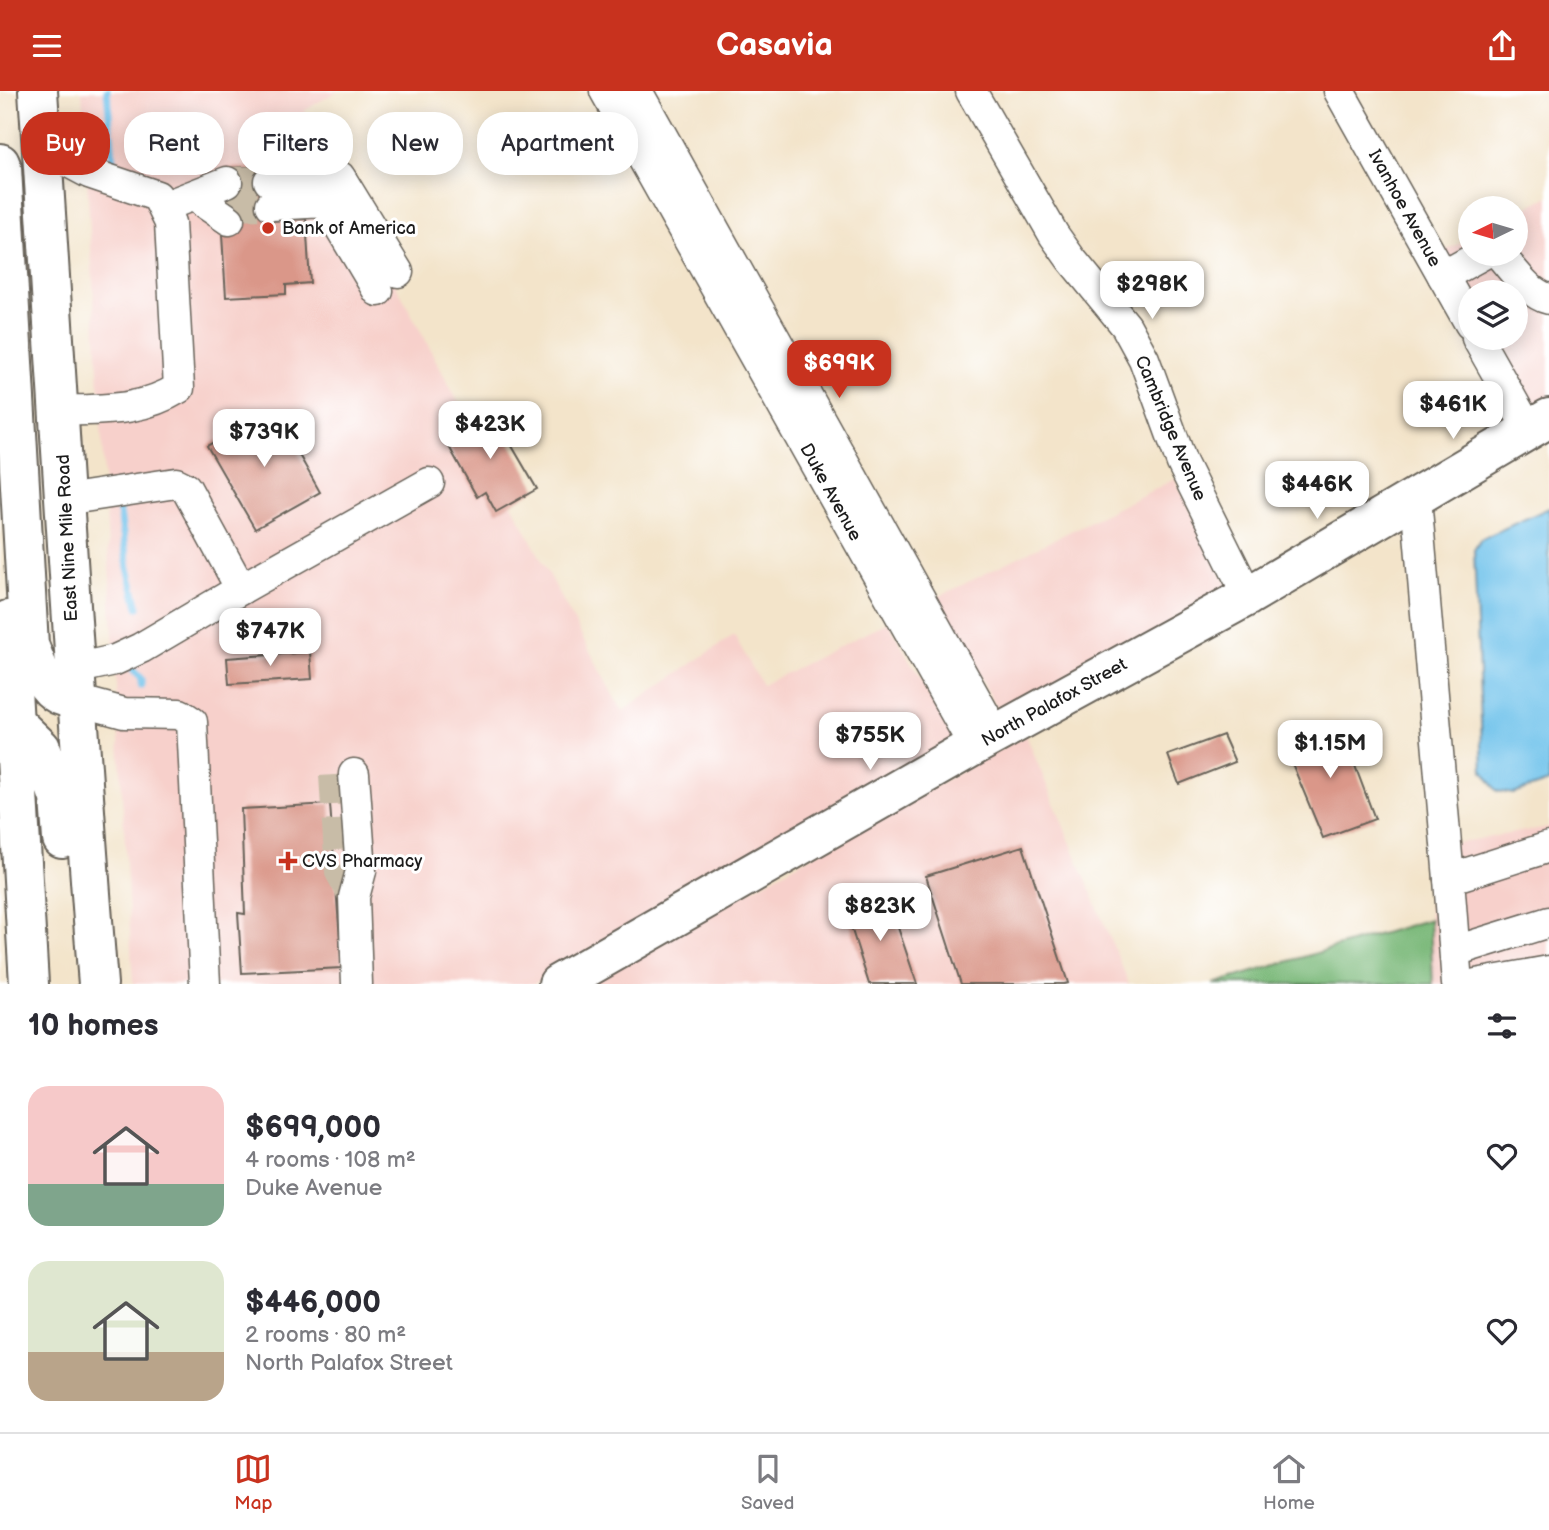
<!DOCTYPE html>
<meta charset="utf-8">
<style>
:root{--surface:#fff;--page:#f7f7f7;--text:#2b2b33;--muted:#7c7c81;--line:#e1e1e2;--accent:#c8321e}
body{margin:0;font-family:"Balsamiq Sans",sans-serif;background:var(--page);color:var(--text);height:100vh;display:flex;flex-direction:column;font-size:26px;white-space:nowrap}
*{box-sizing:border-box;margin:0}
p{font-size:23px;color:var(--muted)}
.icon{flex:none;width:38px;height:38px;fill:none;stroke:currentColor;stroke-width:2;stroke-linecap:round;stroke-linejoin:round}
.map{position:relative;height:893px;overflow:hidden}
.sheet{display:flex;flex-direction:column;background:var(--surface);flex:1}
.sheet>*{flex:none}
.banner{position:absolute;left:21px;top:21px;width:700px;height:63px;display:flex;gap:14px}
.needle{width:46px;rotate:265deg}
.tools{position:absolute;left:1458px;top:105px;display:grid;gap:14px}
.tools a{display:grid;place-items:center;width:70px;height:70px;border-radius:50%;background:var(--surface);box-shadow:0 4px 18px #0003;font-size:35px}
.price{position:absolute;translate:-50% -60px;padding:0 16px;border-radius:14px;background:#fff;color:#222;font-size:23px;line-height:46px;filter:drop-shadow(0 2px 4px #0008)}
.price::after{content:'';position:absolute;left:50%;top:42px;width:21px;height:16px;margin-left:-10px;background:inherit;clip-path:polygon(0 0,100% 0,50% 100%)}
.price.selected{background:var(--accent);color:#fff}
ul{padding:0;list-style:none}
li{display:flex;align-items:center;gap:21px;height:175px;padding:0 28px}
li span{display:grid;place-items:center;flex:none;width:196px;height:140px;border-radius:21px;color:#555}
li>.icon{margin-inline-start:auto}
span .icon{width:84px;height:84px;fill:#fffc;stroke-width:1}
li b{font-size:30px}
h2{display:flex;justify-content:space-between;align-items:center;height:84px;padding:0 28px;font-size:30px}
.pill{padding:0 24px;border-radius:28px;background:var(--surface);box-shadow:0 4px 18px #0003;font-size:24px;line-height:63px}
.pill.selected{background:var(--accent);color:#fff}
header{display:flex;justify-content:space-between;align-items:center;height:91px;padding:0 28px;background:var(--accent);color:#fff;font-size:32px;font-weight:700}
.menu{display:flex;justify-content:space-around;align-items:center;height:98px;border-top:2px solid var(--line);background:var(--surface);font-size:19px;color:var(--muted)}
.menu a{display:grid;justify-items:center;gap:4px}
.menu .selected{color:var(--accent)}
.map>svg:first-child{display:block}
</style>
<header><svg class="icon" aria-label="menu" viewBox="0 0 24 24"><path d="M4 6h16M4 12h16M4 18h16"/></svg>Casavia<svg class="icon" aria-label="share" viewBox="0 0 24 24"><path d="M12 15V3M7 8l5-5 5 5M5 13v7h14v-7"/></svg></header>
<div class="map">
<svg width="1549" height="893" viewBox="0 0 1549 893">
<rect width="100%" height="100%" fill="#fff"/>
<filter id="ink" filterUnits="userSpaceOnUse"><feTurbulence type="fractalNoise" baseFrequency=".0143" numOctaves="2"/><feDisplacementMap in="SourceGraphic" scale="14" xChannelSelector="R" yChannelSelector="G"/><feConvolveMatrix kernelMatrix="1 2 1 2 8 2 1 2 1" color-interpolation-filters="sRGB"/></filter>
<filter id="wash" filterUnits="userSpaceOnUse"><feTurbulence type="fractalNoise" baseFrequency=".00686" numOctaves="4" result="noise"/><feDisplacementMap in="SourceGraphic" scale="28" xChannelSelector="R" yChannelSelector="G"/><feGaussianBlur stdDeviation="1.57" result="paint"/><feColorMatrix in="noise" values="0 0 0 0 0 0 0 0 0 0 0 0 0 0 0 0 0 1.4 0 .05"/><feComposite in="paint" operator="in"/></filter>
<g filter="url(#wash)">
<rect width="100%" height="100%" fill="#f3e4ca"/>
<!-- built -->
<g fill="#f7d0cb">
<path d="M82 0H337L304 20 622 621 734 544 762 594 888 531 956 651 533 893H133Z"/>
<path d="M1549 105V313L1535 321 1493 247H1516V201H1470V205L1445 160 1470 147V163H1516V123Z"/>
<path d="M1175 388 1230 500 1002 626 936 507Z"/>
<path d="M1026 644 1129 893H584Z"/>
<path d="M1549 736V893H1433L1426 757Z"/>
</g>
<!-- forest -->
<path fill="#7cb97a" stroke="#4c6a4b" stroke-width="2" d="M1430 828 1433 893H1213Z"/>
<!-- water -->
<path fill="#6fc2eb" stroke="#466f84" stroke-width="2" d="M1549 417V691L1513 703 1497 700 1483 680 1474 459 1481 448Z"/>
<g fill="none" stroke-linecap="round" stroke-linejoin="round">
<!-- stream -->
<g stroke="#6fc2eb" stroke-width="7">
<path d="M107 0 113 68"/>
<path d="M118 408 128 477 138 516"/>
<path d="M126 572 141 588V595"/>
</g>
</g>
<g id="blocks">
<!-- building -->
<g fill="#da9789">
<path d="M269 75 272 130 306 128 310 192 286 194V203L226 206 222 144 230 143 226 77Z"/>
<path d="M273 318 320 401 255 438 207 355Z"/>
<path d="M491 319 537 398 496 421 485 401 477 406 442 343Z"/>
<path d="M310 561 312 588 229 593 227 567Z"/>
<path d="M1339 632 1375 728 1323 747 1284 653Z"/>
<path d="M1223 644 1235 671 1179 693 1168 664Z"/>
<path d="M330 713 342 877 242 882 238 822 245 823 241 718Z"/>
<path d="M1023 755 1068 892 1064 893H961L926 785Z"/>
<path d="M887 804 917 893H869L845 817Z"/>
</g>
</g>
</g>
<g filter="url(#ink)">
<use href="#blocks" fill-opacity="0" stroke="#676259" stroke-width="2"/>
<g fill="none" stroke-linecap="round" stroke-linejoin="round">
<!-- minor-tunnel -->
<g stroke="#c8bca7" stroke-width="30" stroke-dasharray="30 15" stroke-linecap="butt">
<path d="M227 91 269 90"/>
<path d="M228 115 271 114"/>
<path d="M334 684 340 781 354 806"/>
</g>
<!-- minor casing -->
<g stroke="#676259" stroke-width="33">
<g id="minor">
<path d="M605 0 974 655"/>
<path d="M637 0 996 644"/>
<path d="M971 0 1054 144 1071 168 1126 235 1144 268 1182 372 1248 505"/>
<path d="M1339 0 1470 233"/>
<path d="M42 57 89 82 157 105 170 132 179 297C140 321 104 318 59 320"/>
<path d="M269 90 340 86 398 181"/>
<path d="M194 105 229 129"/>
<path d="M271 114 325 111 378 200"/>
<path d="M163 116 227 91"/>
<path d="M1499 163C1513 178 1528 203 1549 208"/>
<path d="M1443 185 1483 163"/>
<path d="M1477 247 1529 339"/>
<path d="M1416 407 1449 788"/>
<path d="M64 409 176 392 186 397 241 498"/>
<path d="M74 578 115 569 141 557 241 498 429 392"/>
<path d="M76 609 124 622 180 623 192 631 205 893"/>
<path d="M354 683 361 780 354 806 357 893"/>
<path d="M1455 860 1549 831"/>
<path d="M1457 893 1449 788 1549 756"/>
<path d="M1476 893 1549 880"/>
</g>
</g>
<!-- major casing -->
<g stroke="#676259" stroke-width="42">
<g id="major">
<path d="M38 0C58 298 74 596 98 893"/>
<path d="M0 72 2 77 29 554C36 570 42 596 59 604 64 606 71 608 76 609"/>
<path d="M8 529 29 893"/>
<path d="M14 631 41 657 59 707 62 748"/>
<path d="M558 893 974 655 1248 505 1549 327"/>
</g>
</g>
<!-- minor -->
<use href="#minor" stroke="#fff" stroke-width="30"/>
<!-- major -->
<use href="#major" stroke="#fff" stroke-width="38"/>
</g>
</g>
<!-- markers -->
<g fill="#c8321e" stroke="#fff" stroke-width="2.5">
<circle cx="268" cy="137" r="7"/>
<path d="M284.5 759.5h7v7h7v7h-7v7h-7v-7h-7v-7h7z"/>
</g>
<g text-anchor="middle" stroke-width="6" stroke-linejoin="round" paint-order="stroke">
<!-- street labels -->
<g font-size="18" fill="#1c1c1c" stroke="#fff">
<text transform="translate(1405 117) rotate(61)" y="6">Ivanhoe Avenue</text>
<text transform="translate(1171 337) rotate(67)" y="6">Cambridge Avenue</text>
<text transform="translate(831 401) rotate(61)" y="6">Duke Avenue</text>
<text transform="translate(67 447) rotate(-93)" y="6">East Nine Mile Road</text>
<text transform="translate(1054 611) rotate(-29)" y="6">North Palafox Street</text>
</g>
<!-- poi labels -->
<g font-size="18" fill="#1c1c1c" stroke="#fff" text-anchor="start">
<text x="282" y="143">Bank of America</text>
<text x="302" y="776">CVS Pharmacy</text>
</g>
</g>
</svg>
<div class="tools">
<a><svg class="needle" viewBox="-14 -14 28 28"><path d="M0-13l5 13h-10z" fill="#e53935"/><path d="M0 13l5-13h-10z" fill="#7c7c81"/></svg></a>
<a><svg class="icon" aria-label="layers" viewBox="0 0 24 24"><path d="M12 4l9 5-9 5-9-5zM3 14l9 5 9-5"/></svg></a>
</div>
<b class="price" style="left:1152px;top:230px">$298K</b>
<b class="price selected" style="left:839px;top:309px">$699K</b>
<b class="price" style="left:1453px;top:350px">$461K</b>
<b class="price" style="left:490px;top:370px">$423K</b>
<b class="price" style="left:264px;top:378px">$739K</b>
<b class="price" style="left:1317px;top:430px">$446K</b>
<b class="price" style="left:270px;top:577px">$747K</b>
<b class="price" style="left:870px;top:681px">$755K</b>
<b class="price" style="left:1330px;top:689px">$1.15M</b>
<b class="price" style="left:880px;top:852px">$823K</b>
<div class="banner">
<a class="pill selected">Buy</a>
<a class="pill">Rent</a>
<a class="pill">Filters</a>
<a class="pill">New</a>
<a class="pill">Apartment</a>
</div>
</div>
<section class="sheet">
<h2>10 homes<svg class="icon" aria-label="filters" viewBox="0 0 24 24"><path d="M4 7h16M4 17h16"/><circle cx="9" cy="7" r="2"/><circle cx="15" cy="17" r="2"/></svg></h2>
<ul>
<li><span style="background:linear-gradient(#f6c9c9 70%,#7fa58c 0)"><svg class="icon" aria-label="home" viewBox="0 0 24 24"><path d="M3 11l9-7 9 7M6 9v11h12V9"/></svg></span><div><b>$699,000</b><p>4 rooms · 108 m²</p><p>Duke Avenue</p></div><svg class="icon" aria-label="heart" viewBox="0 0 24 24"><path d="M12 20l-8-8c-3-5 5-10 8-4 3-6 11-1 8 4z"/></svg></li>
<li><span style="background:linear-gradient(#dfe7d0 65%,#b9a48a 0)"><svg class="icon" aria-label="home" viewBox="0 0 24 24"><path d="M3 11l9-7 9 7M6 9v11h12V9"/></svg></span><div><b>$446,000</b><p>2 rooms · 80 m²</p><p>North Palafox Street</p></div><svg class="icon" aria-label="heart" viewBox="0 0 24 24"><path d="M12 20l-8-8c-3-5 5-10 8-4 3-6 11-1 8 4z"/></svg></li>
</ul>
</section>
<nav class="menu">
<a class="selected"><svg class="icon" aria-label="map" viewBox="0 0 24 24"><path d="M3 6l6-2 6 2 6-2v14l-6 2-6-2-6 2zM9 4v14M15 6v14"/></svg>Map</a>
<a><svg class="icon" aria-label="saved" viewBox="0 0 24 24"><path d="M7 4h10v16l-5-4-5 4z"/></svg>Saved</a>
<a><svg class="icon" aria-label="home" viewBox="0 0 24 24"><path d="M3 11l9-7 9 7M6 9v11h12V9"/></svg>Home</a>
</nav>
